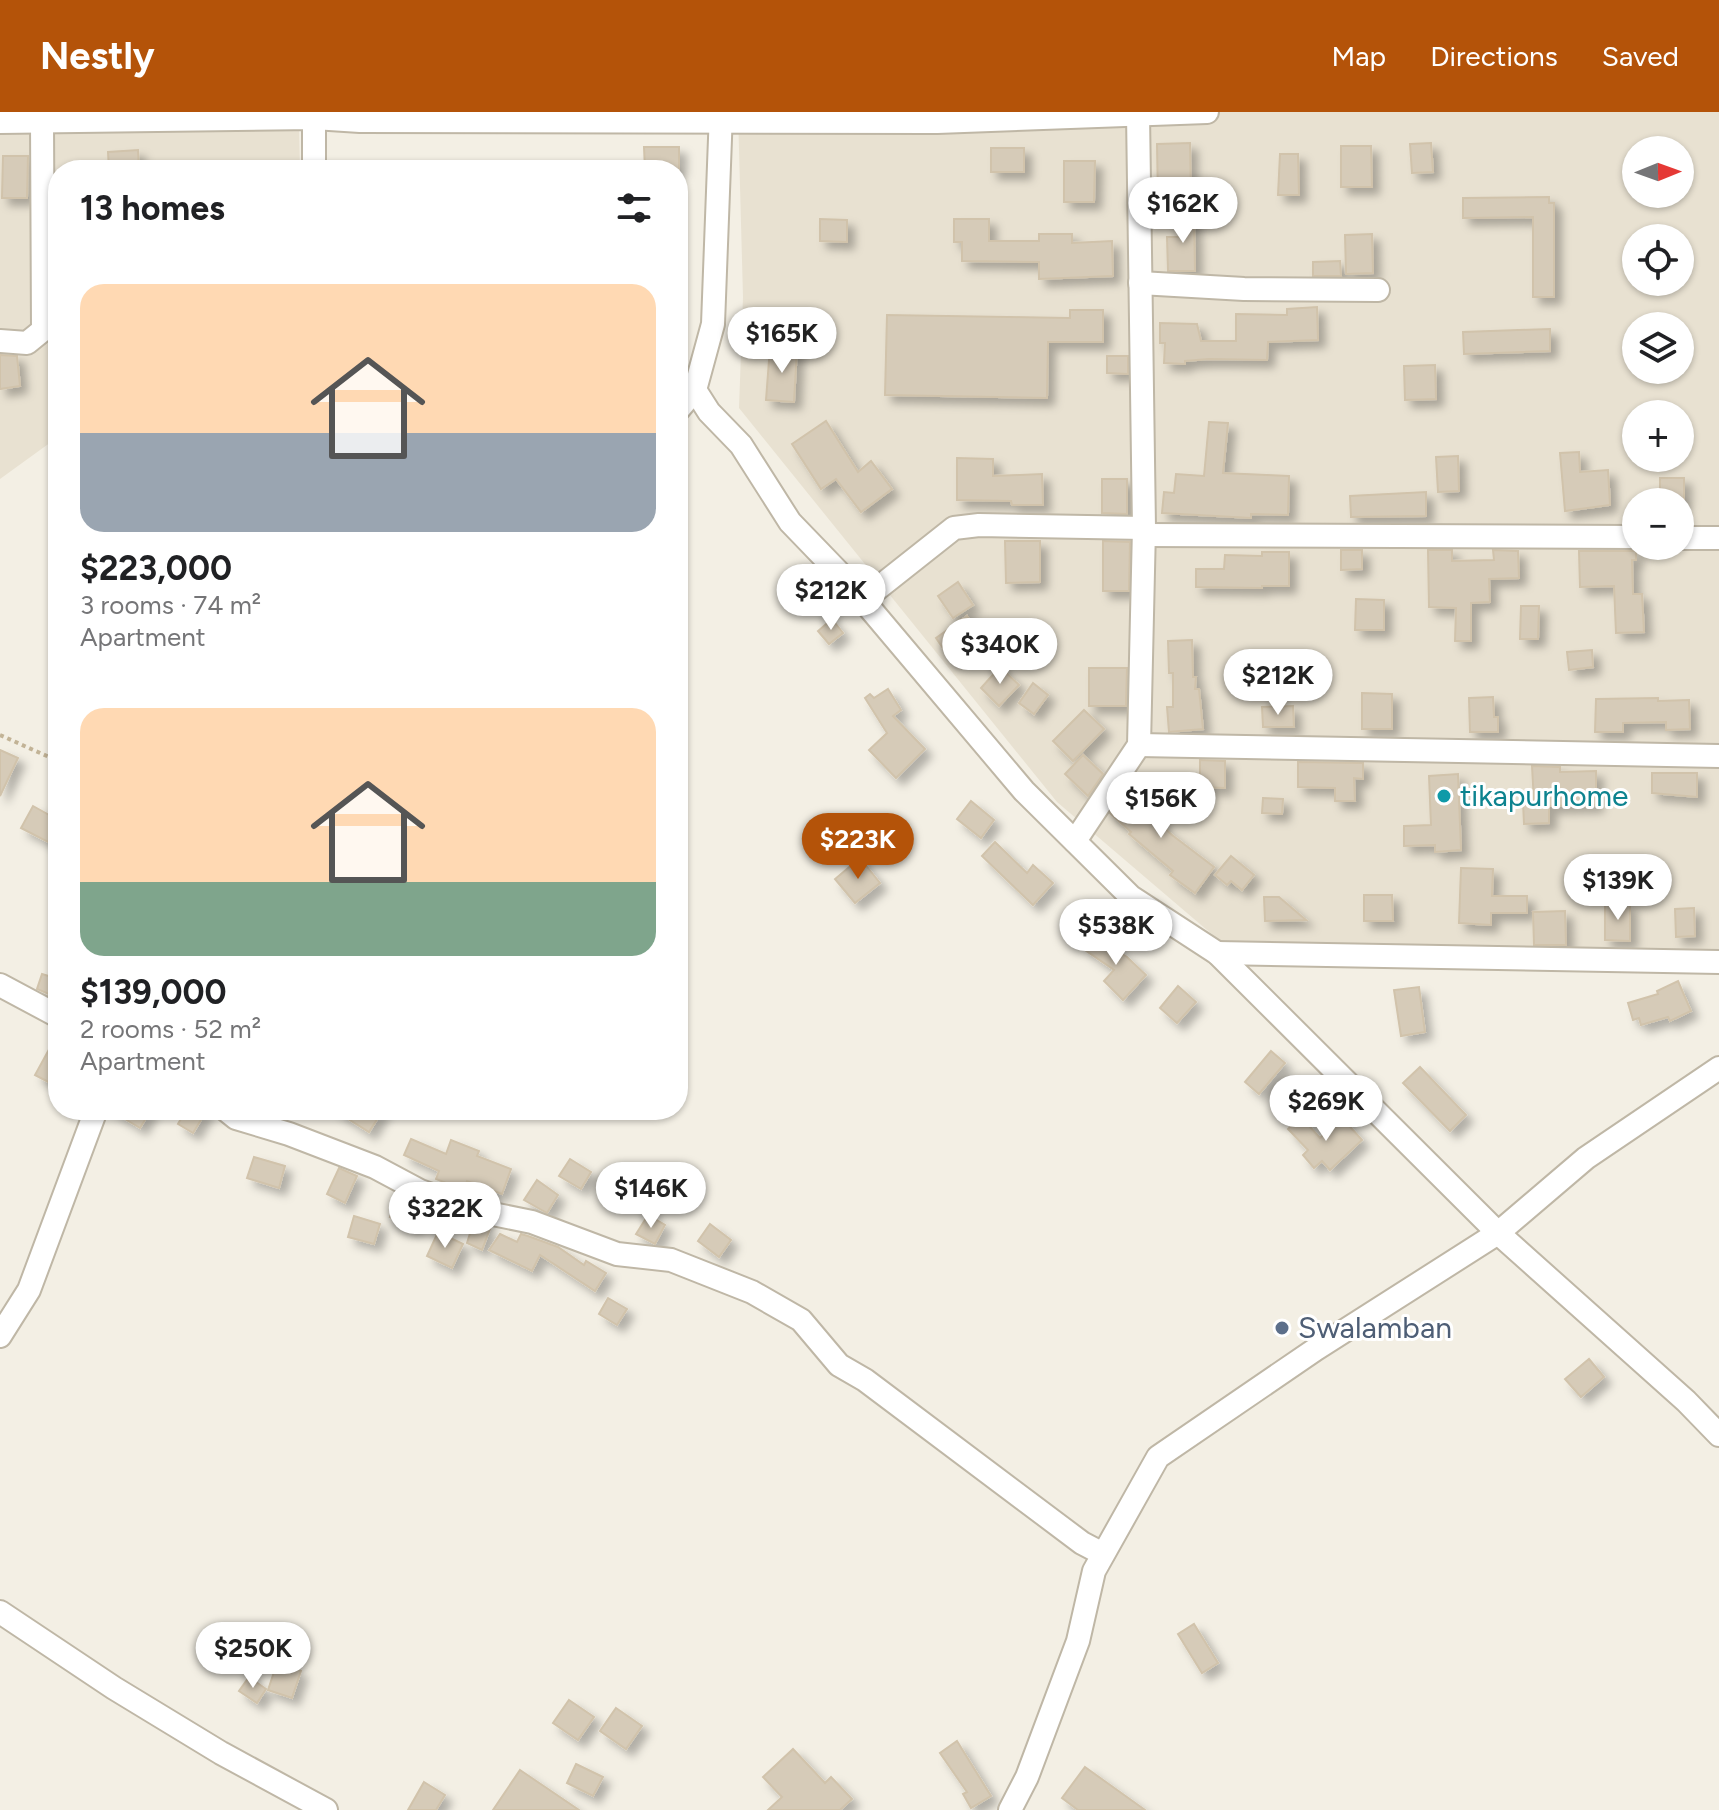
<!DOCTYPE html>
<meta charset="utf-8">
<style>
:root{--surface:#fff;--page:#f2f2f2;--text:#202124;--muted:#757577;--accent:#b45309}
body{margin:0;font-family:Figtree,sans-serif;background:var(--page);color:var(--text);height:100vh;display:flex;flex-direction:column;font-size:30px;white-space:nowrap}
*{box-sizing:border-box;margin:0}
p{font-size:26px;color:var(--muted)}
.icon{flex:none;width:44px;height:44px;fill:none;stroke:currentColor;stroke-width:2;stroke-linecap:round;stroke-linejoin:round}
.map{position:relative;flex:1;overflow:hidden}
.side{position:absolute;left:48px;top:48px;width:640px;height:960px;display:flex;flex-direction:column;background:var(--surface);border-radius:32px;box-shadow:0 2px 6px #0004}
.side>*{flex:none}
.needle{width:52px;rotate:89deg}
.buttons{position:absolute;left:1622px;top:24px;display:grid;gap:16px}
.buttons a{display:grid;place-items:center;width:72px;height:72px;border-radius:50%;background:var(--surface);box-shadow:0 2px 6px #0004;font-size:40px}
.price{position:absolute;translate:-50% -68px;padding:0 18px;border-radius:28px;background:#fff;color:#222;font-size:26px;line-height:52px;filter:drop-shadow(0 2px 4px #0008)}
.price::after{content:'';position:absolute;left:50%;top:48px;width:24px;height:18px;margin-left:-12px;background:inherit;clip-path:polygon(0 0,100% 0,50% 100%)}
.price.current{background:var(--accent);color:#fff}
ul{padding:0;list-style:none}
li{display:grid;align-content:center;gap:16px;height:424px;padding:0 32px}
li span{display:grid;place-items:center;height:248px;border-radius:24px;color:#555}
li>.icon{margin-inline-start:auto}
span .icon{width:144px;height:144px;fill:#fffc;stroke-width:1}
li b{font-size:34px}
h2{display:flex;justify-content:space-between;align-items:center;height:96px;padding:0 32px;font-size:34px}
header{display:flex;align-items:center;gap:48px;box-sizing:border-box;height:112px;padding:0 40px;background:var(--accent);color:#fff}
header strong{font-size:38px}
nav{display:flex;gap:44px;margin-inline-start:auto;font-size:28px}
.map>svg:first-child{display:block}
</style>
<header>
<strong>Nestly</strong>
<nav><a>Map</a><a>Directions</a><a>Saved</a></nav>
</header>
<div class="map">
<svg width="1719" height="1698" viewBox="0 0 1719 1698">
<defs>
<filter id="shadow"><feDropShadow dx="7" dy="7" stdDeviation="4" flood-color="#0004"/></filter>
</defs>
<rect width="100%" height="100%" fill="#f3efe4"/>
<!-- residential -->
<g fill="#e8e1d1" fill-rule="evenodd">
<path d="M0 0 299 14 300 58H58V325L0 367Z"/>
<path d="M738 0H1719V843L1221 830 1057 690 739 296 743 185ZM1636 38H1680V82H1636ZM1636 126H1680V170H1636ZM1636 214H1680V258H1636ZM1636 302H1680V346H1636ZM1636 390H1680V434H1636Z"/>
</g>
<!-- building -->
<g fill="#d6cbb8" stroke="#d1c3ab" stroke-width="2" filter="url(#shadow)">
<path d="M1190 31 1191 88 1158 89 1157 32Z"/>
<path d="M1431 31 1433 60 1412 61 1410 32Z"/>
<path d="M1341 34H1371L1372 75H1341Z"/>
<path d="M644 35H679V58H645Z"/>
<rect x="991" y="36" width="33" height="24"/>
<path d="M138 38 139 58H109L108 40Z"/>
<path d="M1280 42H1298L1299 83H1278Z"/>
<path d="M3 44H28L27 86H2Z"/>
<path d="M1064 49H1095L1094 90H1064Z"/>
<path d="M1549 85V91H1554V185H1533V105L1463 106V86Z"/>
<path d="M1194 100 1195 159H1168L1167 125H1179L1178 101Z"/>
<path d="M820 107 847 108V130L820 129Z"/>
<path d="M954 107H989V129H1039V122H1072V131L1112 129 1113 164 1039 167V150L962 149V130H954Z"/>
<path d="M1372 122 1373 161 1346 162 1345 123Z"/>
<path d="M1340 149 1341 164H1313V150Z"/>
<path d="M1317 195 1318 228 1268 230 1267 248 1209 247 1185 249V252L1164 251 1165 231H1160V211L1197 212 1201 229H1236V202L1287 203V197Z"/>
<path d="M1070 198H1103V230H1048L1047 286 885 283 887 203 1070 206Z"/>
<path d="M1550 217V239L1464 242 1463 220Z"/>
<path d="M770 235 797 237 794 290 766 288Z"/>
<path d="M0 243 17 244 20 274 0 277Z"/>
<path d="M1107 244H1128V262L1107 261Z"/>
<path d="M1435 253 1436 287 1405 288 1404 254Z"/>
<path d="M826 309 858 360 871 349 892 377 861 400 836 367 821 377 792 332Z"/>
<path d="M1209 310 1228 311 1223 361 1289 364 1288 403 1251 402V406L1162 401 1164 380 1174 381 1176 362 1204 364Z"/>
<path d="M1579 340 1580 360 1608 358 1610 393 1565 399 1560 341Z"/>
<path d="M1458 344 1459 379 1438 380 1436 345Z"/>
<path d="M957 346 993 347V364L1042 362 1043 393H1012L1011 389 957 388Z"/>
<rect x="1660" y="366" width="24" height="24"/>
<path d="M1102 367H1127V402L1102 401Z"/>
<path d="M1426 380V404L1351 405 1350 384Z"/>
<path d="M1005 429H1040V470L1006 471Z"/>
<path d="M1103 429 1130 430 1129 479H1103Z"/>
<path d="M1341 438H1362V457L1341 458Z"/>
<path d="M1428 438H1452V449L1494 448 1493 438 1518 439 1519 466 1489 467 1490 490 1471 491V529H1455L1456 496 1429 495Z"/>
<path d="M1579 439H1636V448H1632L1633 482H1642L1644 520 1616 521 1614 474 1580 475Z"/>
<path d="M1262 440H1289V474H1262V476L1196 475V457H1224L1225 443 1262 444Z"/>
<path d="M958 470 973 493 953 506 938 484Z"/>
<path d="M1356 487 1384 488V518H1355Z"/>
<path d="M1521 494H1539L1538 527H1520Z"/>
<path d="M967 504 982 527 951 548 936 526Z"/>
<path d="M832 507 843 521 829 532 818 519Z"/>
<path d="M1192 528 1193 565H1196L1195 577H1199L1203 617 1169 620 1167 595H1173V561H1169L1168 529Z"/>
<path d="M1592 538 1593 555 1569 558 1567 540Z"/>
<path d="M1000 555 1019 573 999 594 981 576Z"/>
<path d="M1089 556H1127L1126 594H1089Z"/>
<path d="M1033 571 1048 583 1034 602 1019 591Z"/>
<path d="M888 577 901 598 893 604 925 637 896 666 869 638 887 621 865 586 870 582 874 586Z"/>
<path d="M1362 581 1392 582V617H1362Z"/>
<path d="M1493 585 1494 605H1498V620H1470L1469 586Z"/>
<path d="M1658 586V589L1689 588 1690 617 1666 618V610L1623 611V620H1595L1596 587Z"/>
<path d="M1293 594 1294 615H1263L1262 595Z"/>
<path d="M1084 598 1104 617 1073 649 1053 629Z"/>
<path d="M0 638 18 646 0 684Z"/>
<path d="M1083 643 1103 662 1088 684 1065 662Z"/>
<path d="M1200 648 1225 649V676L1200 675Z"/>
<path d="M1298 650 1363 651V667L1354 666 1355 689H1335V676L1298 675Z"/>
<path d="M1532 654 1560 655V660L1596 659V693L1549 694V711L1524 712 1523 690H1534Z"/>
<path d="M1652 661H1697V685L1652 681Z"/>
<path d="M1458 662 1461 738 1435 740V733L1404 734V714L1431 713 1429 664Z"/>
<path d="M1135 674 1154 691 1146 699 1172 723 1214 755 1195 781 1170 763 1173 759 1129 722 1131 720 1110 701 1124 681 1126 684Z"/>
<path d="M1263 686 1283 687 1282 702 1262 701Z"/>
<path d="M971 689 994 708 981 726 957 707Z"/>
<path d="M33 694 58 708 48 730 21 716Z"/>
<path d="M995 730 1027 761 1033 753 1053 771 1033 793 982 744Z"/>
<path d="M1231 744 1254 763 1242 778 1231 769 1227 773 1215 763Z"/>
<path d="M860 746 880 771 855 791 835 767Z"/>
<path d="M1461 756 1493 757 1492 784H1527V801H1491V813L1459 811Z"/>
<path d="M1364 783H1392L1393 809H1364Z"/>
<path d="M1264 785H1279L1306 808 1265 809Z"/>
<path d="M1605 792H1630V829L1605 828Z"/>
<path d="M1694 796 1695 824 1676 825 1675 797Z"/>
<path d="M1089 797 1101 809 1087 824 1075 811Z"/>
<path d="M1565 799 1566 833H1534L1533 800Z"/>
<path d="M1092 823 1127 845 1146 863 1123 888 1104 869 1114 858 1082 836Z"/>
<path d="M42 862 58 867V886L37 877Z"/>
<path d="M1678 869 1691 899 1670 909 1668 905 1641 913 1639 906 1633 908 1628 891 1658 882 1657 879Z"/>
<path d="M1178 874 1196 890 1177 911 1160 896Z"/>
<path d="M1419 875 1425 920 1401 924 1394 878Z"/>
<path d="M58 921V975L35 963Z"/>
<path d="M1271 939 1285 951 1259 982 1245 970Z"/>
<path d="M1420 955 1466 1003 1450 1019 1403 971Z"/>
<path d="M110 998H151L140 1016Z"/>
<path d="M186 998H207L193 1021 178 1012Z"/>
<path d="M334 998H383L369 1020Z"/>
<path d="M1301 1005 1320 1026 1342 1006 1362 1028 1330 1058 1322 1049 1314 1056 1303 1043 1308 1038 1288 1017Z"/>
<path d="M411 1027 446 1042 451 1028 479 1039 477 1044 511 1057 502 1082 467 1069 464 1078 436 1067 439 1059 404 1043Z"/>
<path d="M254 1045 285 1054 279 1076 247 1066Z"/>
<path d="M570 1047 591 1060 581 1077 559 1064Z"/>
<path d="M339 1056 357 1064 345 1091 327 1082Z"/>
<path d="M537 1068 558 1083 547 1101 524 1088Z"/>
<path d="M400 1084 422 1095 413 1115 390 1105Z"/>
<path d="M648 1103 665 1113 655 1132 636 1122Z"/>
<path d="M354 1104 380 1112 374 1132 348 1125Z"/>
<path d="M473 1112 490 1117 482 1138 467 1131Z"/>
<path d="M710 1112 731 1128 719 1145 698 1129Z"/>
<path d="M438 1120 463 1132 452 1156 427 1144Z"/>
<path d="M500 1122 517 1130 521 1122 528 1124 558 1135 584 1153 586 1149 606 1161 595 1179 540 1143 532 1159 489 1138Z"/>
<path d="M608 1186 627 1197 617 1213 599 1202Z"/>
<path d="M1589 1247 1604 1265 1581 1285 1565 1267Z"/>
<path d="M1194 1512 1218 1551 1202 1561 1178 1522Z"/>
<path d="M277 1551 301 1559 292 1586 268 1578Z"/>
<path d="M249 1565 266 1577 257 1591 239 1579Z"/>
<path d="M569 1588 594 1605 578 1628 553 1611Z"/>
<path d="M616 1596 642 1614 626 1637 600 1619Z"/>
<path d="M957 1629 991 1684 971 1696 963 1682 967 1680 940 1641Z"/>
<path d="M793 1637 825 1671 831 1665 852 1687 840 1698H768L782 1685 763 1665Z"/>
<path d="M576 1652 603 1665 593 1684 567 1671Z"/>
<path d="M1085 1655 1145 1698H1078L1062 1686Z"/>
<path d="M520 1658 579 1698H493Z"/>
<path d="M424 1670 445 1683 436 1698H408Z"/>
</g>
<g fill="none" stroke-linecap="round" stroke-linejoin="round">
<!-- minor casing -->
<g stroke="#bfb7a6" stroke-width="26">
<g id="minor">
<path d="M311 0 314 6V58"/>
<path d="M721 0 713 212 695 278 709 300 741 333 790 410 846 468 1024 679 1131 785 1217 841 1498 1121 1686 1289 1719 1323"/>
<path d="M0 10 314 6 360 9 937 10 1207 0"/>
<path d="M1140 171 1244 177 1378 178"/>
<path d="M0 229 27 231 43 218 42 9"/>
<path d="M678 298 695 278"/>
<path d="M1144 423 1636 425"/>
<path d="M1680 426H1719"/>
<path d="M863 488 954 416 979 413 1144 416"/>
<path d="M1139 633 1719 644"/>
<path d="M1075 729 1139 633 1144 416 1138 2"/>
<path d="M1217 841 1719 850"/>
<path d="M0 873 58 904"/>
<path d="M226 998 236 1006 289 1022 375 1055 420 1079 478 1099 532 1110 617 1142 671 1148 752 1180 801 1208 839 1253 865 1268 1082 1431 1103 1442"/>
<path d="M0 1224 29 1178 96 998"/>
<path d="M0 1500 114 1576 221 1641 326 1698"/>
<path d="M1010 1698 1027 1665 1078 1529 1094 1459 1158 1345 1316 1237 1498 1121 1586 1046 1719 956"/>
</g>
</g>
<!-- path -->
<path stroke="#c2b396" stroke-width="4" stroke-dasharray="4 4" stroke-linecap="butt" d="M0 623 58 649"/>
<!-- minor -->
<use href="#minor" stroke="#fff" stroke-width="22"/>
</g>
<!-- markers -->
<circle fill="#0f9aa8" stroke="#fff" stroke-width="3" cx="1444" cy="684" r="8"/>
<circle fill="#5c6f8a" stroke="#fff" stroke-width="3" cx="1282" cy="1216" r="8"/>
<g text-anchor="middle" stroke-width="6" stroke-linejoin="round" paint-order="stroke">
<!-- culture labels -->
<g font-size="30" fill="#0d838f" stroke="#fff" text-anchor="start">
<text x="1460" y="694">tikapurhome</text>
</g>
<!-- service labels -->
<g font-size="30" fill="#4e5e75" stroke="#fff" text-anchor="start">
<text x="1298" y="1226">Swalamban</text>
</g>
</g>
</svg>
<div class="buttons">
<a><svg class="needle" viewBox="-14 -14 28 28"><path d="M0-13l5 13h-10z" fill="#e53935"/><path d="M0 13l5-13h-10z" fill="#757577"/></svg></a>
<a><svg class="icon" aria-label="locate" viewBox="0 0 24 24"><circle cx="12" cy="12" r="6"/><path d="M12 2v4M12 18v4M2 12h4M18 12h4"/></svg></a>
<a><svg class="icon" aria-label="layers" viewBox="0 0 24 24"><path d="M12 4l9 5-9 5-9-5zM3 14l9 5 9-5"/></svg></a>
<a>+</a>
<a>−</a>
</div>
<b class="price" style="left:1183px;top:133px">$162K</b>
<b class="price" style="left:782px;top:263px">$165K</b>
<b class="price" style="left:831px;top:520px">$212K</b>
<b class="price" style="left:1000px;top:574px">$340K</b>
<b class="price" style="left:1278px;top:605px">$212K</b>
<b class="price" style="left:1161px;top:728px">$156K</b>
<b class="price current" style="left:858px;top:769px">$223K</b>
<b class="price" style="left:1618px;top:810px">$139K</b>
<b class="price" style="left:1116px;top:855px">$538K</b>
<b class="price" style="left:1326px;top:1031px">$269K</b>
<b class="price" style="left:651px;top:1118px">$146K</b>
<b class="price" style="left:445px;top:1138px">$322K</b>
<b class="price" style="left:253px;top:1578px">$250K</b>
<section class="side">
<h2>13 homes<svg class="icon" aria-label="filters" viewBox="0 0 24 24"><path d="M4 7h16M4 17h16"/><circle cx="9" cy="7" r="2"/><circle cx="15" cy="17" r="2"/></svg></h2>
<ul>
<li><span style="background:linear-gradient(#ffd9b3 60%,#9aa5b1 0)"><svg class="icon" aria-label="home" viewBox="0 0 24 24"><path d="M3 11l9-7 9 7M6 9v11h12V9"/></svg></span><div><b>$223,000</b><p>3 rooms · 74 m²</p><p>Apartment</p></div></li>
<li><span style="background:linear-gradient(#ffd9b3 70%,#7fa58c 0)"><svg class="icon" aria-label="home" viewBox="0 0 24 24"><path d="M3 11l9-7 9 7M6 9v11h12V9"/></svg></span><div><b>$139,000</b><p>2 rooms · 52 m²</p><p>Apartment</p></div></li>
</ul>
</section>
</div>
